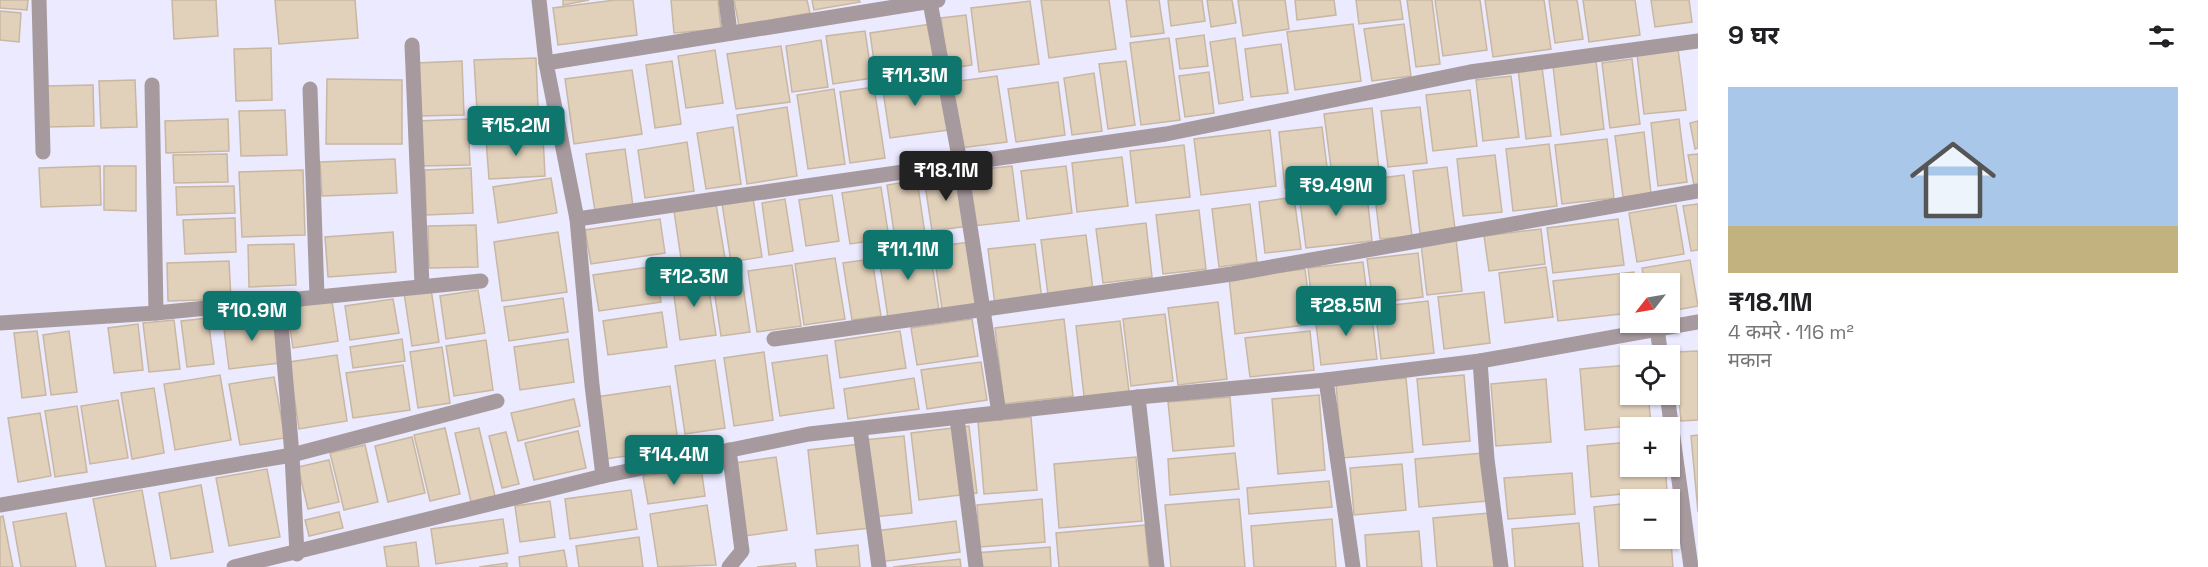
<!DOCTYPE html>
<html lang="hi">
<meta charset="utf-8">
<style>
:root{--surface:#fff;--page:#f2f2f2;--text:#202124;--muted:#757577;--line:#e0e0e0;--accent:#0f766e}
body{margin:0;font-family:"Space Grotesk","Noto Sans Devanagari",sans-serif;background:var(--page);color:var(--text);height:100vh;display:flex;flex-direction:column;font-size:22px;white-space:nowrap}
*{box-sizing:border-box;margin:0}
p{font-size:20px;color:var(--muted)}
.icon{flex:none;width:33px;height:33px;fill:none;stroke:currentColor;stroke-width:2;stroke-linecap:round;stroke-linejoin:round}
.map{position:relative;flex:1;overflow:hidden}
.side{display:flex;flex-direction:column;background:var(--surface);width:510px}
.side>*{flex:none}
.needle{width:39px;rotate:239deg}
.controls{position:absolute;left:1620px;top:273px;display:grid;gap:12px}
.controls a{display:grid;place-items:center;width:60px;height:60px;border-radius:0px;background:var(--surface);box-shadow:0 2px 4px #0004;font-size:30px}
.price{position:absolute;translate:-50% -51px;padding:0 14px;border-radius:6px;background:var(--accent);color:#fff;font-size:20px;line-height:39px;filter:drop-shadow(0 2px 3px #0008)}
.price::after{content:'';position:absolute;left:50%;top:36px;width:18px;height:14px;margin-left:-9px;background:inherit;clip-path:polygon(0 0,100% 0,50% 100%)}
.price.on{background:#222;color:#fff}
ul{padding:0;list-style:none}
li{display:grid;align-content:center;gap:12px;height:318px;padding:0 30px}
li+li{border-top:2px solid var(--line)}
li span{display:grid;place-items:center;height:186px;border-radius:0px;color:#555}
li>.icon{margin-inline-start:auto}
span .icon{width:108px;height:108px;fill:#fffc;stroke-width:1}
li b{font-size:26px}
h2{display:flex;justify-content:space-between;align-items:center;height:72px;padding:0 30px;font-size:26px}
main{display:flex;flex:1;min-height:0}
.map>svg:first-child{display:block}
</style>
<main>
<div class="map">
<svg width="1698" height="567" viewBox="0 0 1698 567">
<rect width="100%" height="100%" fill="#eceaff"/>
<!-- building -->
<g fill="#e1d0ba" stroke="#c8b7a2" stroke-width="1.5">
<path d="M0 0H28L27 10 0 8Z"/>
<path d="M172 0H216L218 36 174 39Z"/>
<path d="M275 0H355L358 38 279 44Z"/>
<path d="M563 0H589L563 5Z"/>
<path d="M615 0H633L637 35 558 45 553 8Z"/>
<path d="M671 0H718L721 29 674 33Z"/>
<path d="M734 0H807L810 13 739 26Z"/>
<path d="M812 0H859L860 2 814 10Z"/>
<path d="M1041 0H1109L1116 49 1049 58Z"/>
<path d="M1126 0H1159L1164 33 1131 37Z"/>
<path d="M1168 0H1202L1205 21 1171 26Z"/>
<path d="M1207 0H1232L1236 23 1211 27Z"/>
<path d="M1238 0H1285L1289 29 1243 36Z"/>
<path d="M1295 0H1334L1336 15 1297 20Z"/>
<path d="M1356 0H1400L1403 19 1359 24Z"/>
<path d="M1407 0H1432L1440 64 1416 67Z"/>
<path d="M1435 0H1480L1487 50 1443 56Z"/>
<path d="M1485 0H1544L1551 49 1493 57Z"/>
<path d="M1549 0H1577L1583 39 1555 43Z"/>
<path d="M1583 0H1635L1640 35 1589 42Z"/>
<path d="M1651 0H1689L1692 22 1655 27Z"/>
<path d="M1030 1 1039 64 979 72 971 8Z"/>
<path d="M0 11 21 13 19 42 0 40Z"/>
<path d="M966 15 972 65 948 69 941 18Z"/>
<path d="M931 24 939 73 877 82 870 33Z"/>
<path d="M1353 24 1361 81 1295 90 1287 32Z"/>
<path d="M1404 24 1411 76 1372 81 1364 29Z"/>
<path d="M865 31 872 78 833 84 826 36Z"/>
<path d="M1204 35 1208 66 1180 69 1176 39Z"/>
<path d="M1169 38 1180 120 1141 125 1130 43Z"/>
<path d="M1235 38 1243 100 1219 104 1210 42Z"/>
<path d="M821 40 828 87 792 92 786 46Z"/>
<path d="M1281 44 1288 93 1251 97 1245 49Z"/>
<path d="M781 46 790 102 736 109 727 54Z"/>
<path d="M271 48 272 100 236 101 234 49Z"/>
<path d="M1678 49 1686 110 1644 114 1637 54Z"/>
<path d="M715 50 723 103 686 108 678 56Z"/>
<path d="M536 58 538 108 477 111 474 60Z"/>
<path d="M1632 59 1640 124 1610 128 1602 63Z"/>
<path d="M462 61 464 115 418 116 416 63Z"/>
<path d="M672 61 681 124 655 128 646 65Z"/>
<path d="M1126 61 1135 125 1108 129 1099 64Z"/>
<path d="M1596 61 1604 129 1561 135 1553 66Z"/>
<path d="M1542 67 1551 136 1526 139 1518 69Z"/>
<path d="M632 70 642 134 574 144 565 79Z"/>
<path d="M1209 72 1214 113 1185 117 1179 76Z"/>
<path d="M1094 73 1102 131 1072 135 1064 78Z"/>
<path d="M940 76 948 130 890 138 882 84Z"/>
<path d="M997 76 1007 142 960 148 952 82Z"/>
<path d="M1511 76 1519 137 1483 141 1476 80Z"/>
<path d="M327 79 402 80V144H326Z"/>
<path d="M135 80 137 127 101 128 99 81Z"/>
<path d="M1058 82 1065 135 1016 142 1008 89Z"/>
<path d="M93 85 94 126 47 127 46 86Z"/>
<path d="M874 87 885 158 850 163 840 92Z"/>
<path d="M834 89 845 164 808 169 797 95Z"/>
<path d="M1470 90 1477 146 1433 151 1426 95Z"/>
<path d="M787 107 797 176 747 184 737 115Z"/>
<path d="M1420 107 1427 163 1388 167 1381 111Z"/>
<path d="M1372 108 1379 170 1332 175 1324 114Z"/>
<path d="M285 110 287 155 241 156 239 111Z"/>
<path d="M228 119 229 151 166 153 165 121Z"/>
<path d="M468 119 470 165 420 166 418 121Z"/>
<path d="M1679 119 1687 182 1658 186 1651 123Z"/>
<path d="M1698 121V148L1695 149 1690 123Z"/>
<path d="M733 127 741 184 706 189 697 133Z"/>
<path d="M1322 127 1329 183 1285 188 1279 132Z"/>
<path d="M1270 130 1276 186 1201 195 1194 139Z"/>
<path d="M1644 132 1651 193 1623 197 1615 136Z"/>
<path d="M543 136 545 176 489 179 486 139Z"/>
<path d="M1607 139 1614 198 1562 204 1555 145Z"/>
<path d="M687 142 694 191 645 198 638 150Z"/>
<path d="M1549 144 1557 206 1513 211 1506 149Z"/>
<path d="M1184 145 1190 197 1136 203 1130 151Z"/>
<path d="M625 149 633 206 595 211 586 154Z"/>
<path d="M227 154 228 182 174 183 173 155Z"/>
<path d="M1698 154V184L1694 185 1688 155Z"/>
<path d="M1495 155 1502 212 1463 216 1457 159Z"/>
<path d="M1122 157 1128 206 1077 212 1072 163Z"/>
<path d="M395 159 397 193 322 196 320 162Z"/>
<path d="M100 166 101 205 41 207 39 168Z"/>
<path d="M104 166H136V211L104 210Z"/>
<path d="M1012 166 1019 221 973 226 966 171Z"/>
<path d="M1066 166 1072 213 1027 219 1021 171Z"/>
<path d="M1447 167 1455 229 1420 233 1413 171Z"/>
<path d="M471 168 473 213 426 215 425 170Z"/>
<path d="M303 170 305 235 242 237 239 172Z"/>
<path d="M960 172 968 226 932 231 924 178Z"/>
<path d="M1404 175 1412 236 1380 239 1373 179Z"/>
<path d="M551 178 557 213 498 223 493 187Z"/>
<path d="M917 180 925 234 895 239 887 185Z"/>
<path d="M234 186 235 213 177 215 176 187Z"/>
<path d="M1366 186 1372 241 1306 248 1299 194Z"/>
<path d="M881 187 889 238 850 244 842 193Z"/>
<path d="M832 195 839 241 806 246 799 200Z"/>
<path d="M1294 197 1301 249 1265 253 1259 202Z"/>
<path d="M753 198 762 257 731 262 722 203Z"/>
<path d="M785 199 793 251 769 255 762 203Z"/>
<path d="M716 204 725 258 682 265 674 211Z"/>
<path d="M1250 204 1257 262 1219 267 1212 209Z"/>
<path d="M1698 204V250L1691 251 1683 206Z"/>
<path d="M1676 205 1684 254 1637 262 1629 213Z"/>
<path d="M1199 210 1206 269 1163 274 1156 215Z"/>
<path d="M235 218 236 252 185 254 183 220Z"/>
<path d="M660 219 665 253 591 264 585 230Z"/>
<path d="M1618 219 1624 265 1553 273 1547 228Z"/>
<path d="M1146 223 1152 277 1103 283 1096 229Z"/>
<path d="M476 225 478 267 429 268 428 226Z"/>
<path d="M1541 229 1545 264 1489 271 1484 236Z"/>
<path d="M393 232 396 272 328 277 325 237Z"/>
<path d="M558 232 567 292 502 301 494 242Z"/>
<path d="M1086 235 1093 290 1048 295 1041 240Z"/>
<path d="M1456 239 1462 291 1427 295 1421 244Z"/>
<path d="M969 242 978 304 942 309 933 247Z"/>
<path d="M294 244 296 285 249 287 248 245Z"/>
<path d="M929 244 939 310 888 318 878 251Z"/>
<path d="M1035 244 1042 300 995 305 988 249Z"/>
<path d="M1418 253 1423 297 1373 303 1367 259Z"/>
<path d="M835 258 845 319 804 325 795 264Z"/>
<path d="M872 259 881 316 852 320 843 263Z"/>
<path d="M1690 260 1698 306 1670 311V284H1645L1642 268Z"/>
<path d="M229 261 231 299 168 301 167 263Z"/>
<path d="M1363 262 1368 303 1313 309 1308 268Z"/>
<path d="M792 265 801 326 757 332 748 271Z"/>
<path d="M656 266 661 302 599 311 593 275Z"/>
<path d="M1546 267 1553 317 1505 323 1499 273Z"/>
<path d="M1305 269 1312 324 1235 334 1229 278Z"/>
<path d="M1634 272 1636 284H1630V313L1558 321 1553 281Z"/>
<path d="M741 273 750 332 721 336 712 277Z"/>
<path d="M707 277 716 335 680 340 672 281Z"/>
<path d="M431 289 439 342 412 346 404 293Z"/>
<path d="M478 290 485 333 446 339 440 296Z"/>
<path d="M1484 292 1490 343 1444 349 1438 297Z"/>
<path d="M563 298 568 332 509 341 504 307Z"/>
<path d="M393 299 399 333 350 340 345 306Z"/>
<path d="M332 301 338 341 293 348 287 308Z"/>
<path d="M1428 301 1434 353 1381 359 1375 307Z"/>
<path d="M1218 302 1227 379 1178 385 1168 308Z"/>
<path d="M1371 309 1377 359 1321 365 1315 316Z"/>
<path d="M662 312 667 347 608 355 603 321Z"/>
<path d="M1165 314 1173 381 1131 386 1123 319Z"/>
<path d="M274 315 280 363 229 369 223 321Z"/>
<path d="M208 318 214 364 187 367 181 321Z"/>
<path d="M972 319 978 356 917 365 911 328Z"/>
<path d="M1064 319 1073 396 1004 404 995 328Z"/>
<path d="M174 320 180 369 149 372 143 323Z"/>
<path d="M1120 321 1129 391 1084 396 1076 326Z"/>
<path d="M138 324 143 370 114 373 108 328Z"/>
<path d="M37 331 46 395 22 398 14 333Z"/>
<path d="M69 331 77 392 51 395 43 335Z"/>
<path d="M900 331 906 368 840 378 835 341Z"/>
<path d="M1310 331 1314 370 1250 377 1245 338Z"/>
<path d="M402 339 405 361 353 368 350 347Z"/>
<path d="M568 339 574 382 520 390 514 347Z"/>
<path d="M486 340 493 390 454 396 446 346Z"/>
<path d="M442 347 450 403 418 408 410 352Z"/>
<path d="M1698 351V420L1681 421 1675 352Z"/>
<path d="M764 352 773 420 734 426 724 358Z"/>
<path d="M337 355 347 421 299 429 289 362Z"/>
<path d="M827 355 834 408 780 416 772 363Z"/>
<path d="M715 360 725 428 685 434 675 366Z"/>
<path d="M981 362 987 400 927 409 921 370Z"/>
<path d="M403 365 410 410 353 418 346 373Z"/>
<path d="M1630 365V394H1648L1651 424 1585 430 1580 369Z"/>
<path d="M220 375 231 440 175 450 164 384Z"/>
<path d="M1464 375 1470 441 1423 445 1417 379Z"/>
<path d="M274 377 285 438 240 445 229 384Z"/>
<path d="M914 378 919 409 848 419 844 389Z"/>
<path d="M1406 378 1413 452 1342 458 1336 384Z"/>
<path d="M1546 379 1551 442 1496 446 1491 384Z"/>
<path d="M670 386 679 448 606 459 596 397Z"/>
<path d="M154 388 164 453 132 459 121 393Z"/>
<path d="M1319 395 1325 470 1278 474 1272 399Z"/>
<path d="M1230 397 1234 446 1173 451 1168 402Z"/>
<path d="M574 399 580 426 518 441 511 413Z"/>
<path d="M118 400 128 458 90 464 81 406Z"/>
<path d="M77 406 87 472 55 477 45 411Z"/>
<path d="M40 413 51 476 18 482 8 418Z"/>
<path d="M1031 417 1037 490 984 494 978 422Z"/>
<path d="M969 426 977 493 919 500 911 433Z"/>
<path d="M445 428 460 494 430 501 414 435Z"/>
<path d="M479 428 495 496 471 502 455 433Z"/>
<path d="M578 431 586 468 534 480 525 443Z"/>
<path d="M506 432 519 484 502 488 489 436Z"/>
<path d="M1698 435V512L1691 436Z"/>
<path d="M904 436 912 513 873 517 864 440Z"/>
<path d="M412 437 425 493 388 502 375 446Z"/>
<path d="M1630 442V466H1665L1667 490 1591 497 1587 446Z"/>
<path d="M860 444 870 528 817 534 808 450Z"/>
<path d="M365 445 378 502 344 510 330 453Z"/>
<path d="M1235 453 1239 489 1170 495 1168 459Z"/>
<path d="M1483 453 1487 501 1419 507 1415 459Z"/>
<path d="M776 457 787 530 745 536 735 463Z"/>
<path d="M1136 457 1142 521 1059 528 1054 464Z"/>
<path d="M329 460 339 502 308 509 298 467Z"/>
<path d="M1402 464 1406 510 1354 515 1350 468Z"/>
<path d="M701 467 705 496 648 504 643 476Z"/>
<path d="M267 469 280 537 229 546 216 478Z"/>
<path d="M1572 473 1575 514 1508 519 1504 478Z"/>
<path d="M1329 481 1332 507 1249 514 1247 488Z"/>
<path d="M201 485 213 552 171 559 159 493Z"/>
<path d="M142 490 156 567H106L93 499Z"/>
<path d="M631 490 637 529 570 539 565 499Z"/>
<path d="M1042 499 1045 542 980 547 977 505Z"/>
<path d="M1239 499 1245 567H1171L1165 505Z"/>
<path d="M550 501 555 537 520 542 515 506Z"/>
<path d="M1630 503V538H1670V530L1673 567H1599L1594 507Z"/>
<path d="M707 505 716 565 658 567 650 514Z"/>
<path d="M339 512 343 528 309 536 305 520Z"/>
<path d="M66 513 76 567H21L13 522Z"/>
<path d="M1489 513 1494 567H1437L1433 518Z"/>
<path d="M3 516 13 567H0V517Z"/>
<path d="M503 519 508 553 436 564 431 529Z"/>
<path d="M1332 519 1336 567H1254L1251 526Z"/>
<path d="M956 521 960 552 879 562 875 531Z"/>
<path d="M1579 523 1583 567H1515L1512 529Z"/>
<path d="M1145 525 1149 567H1059L1056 533Z"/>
<path d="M1419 531 1422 567H1367L1365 535Z"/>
<path d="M639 537 643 567H579L576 546Z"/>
<path d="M416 542 419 567H387L384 547Z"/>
<path d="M858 545 860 567H817L815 550Z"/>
<path d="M1050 547 1051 567H977L975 553Z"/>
<path d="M564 550 567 567H520L519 557Z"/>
<path d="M960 559 961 567H893Z"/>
<path d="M507 563V567H479Z"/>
<path d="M795 563 796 567H757Z"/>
</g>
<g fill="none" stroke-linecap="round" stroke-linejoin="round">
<!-- minor -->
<g stroke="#a79a9e" stroke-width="15">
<path d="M39 0 43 152"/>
<path d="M539 0 546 63"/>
<path d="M726 0 730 33"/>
<path d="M930 2 960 162 999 413"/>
<path d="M412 45 422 286"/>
<path d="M152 85 156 313"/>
<path d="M310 89 317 296"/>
<path d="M577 219 1166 134 1470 72 1698 41"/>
<path d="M279 300 292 455 297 554"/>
<path d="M0 323 156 313 481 281"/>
<path d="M1657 329 1661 356"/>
<path d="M774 339 1232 274 1698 191"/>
<path d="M1480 361 1487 459 1501 567"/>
<path d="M1326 380 1353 567"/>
<path d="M1667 394 1691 567"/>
<path d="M1138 397 1157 567"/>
<path d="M957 418 976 567"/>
<path d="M860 429 879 567"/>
<path d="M729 450 742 551 729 567"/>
<path d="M603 476 592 385 577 219 546 63 938 0"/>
<path d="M0 505 292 455 497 401"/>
<path d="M234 567 603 476 809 434 1138 397 1326 380 1480 361 1698 322"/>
</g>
</g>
</svg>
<div class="controls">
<a><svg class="needle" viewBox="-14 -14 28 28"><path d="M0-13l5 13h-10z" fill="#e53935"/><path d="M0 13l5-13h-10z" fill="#757577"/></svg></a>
<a><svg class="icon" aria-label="locate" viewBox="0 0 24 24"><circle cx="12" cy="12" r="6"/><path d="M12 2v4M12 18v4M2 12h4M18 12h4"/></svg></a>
<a>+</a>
<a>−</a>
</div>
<b class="price" style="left:915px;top:107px">₹11.3M</b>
<b class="price" style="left:516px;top:157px">₹15.2M</b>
<b class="price on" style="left:946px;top:202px">₹18.1M</b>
<b class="price" style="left:1336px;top:217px">₹9.49M</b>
<b class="price" style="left:908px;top:281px">₹11.1M</b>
<b class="price" style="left:694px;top:308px">₹12.3M</b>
<b class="price" style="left:1346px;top:337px">₹28.5M</b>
<b class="price" style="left:252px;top:342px">₹10.9M</b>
<b class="price" style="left:674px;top:486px">₹14.4M</b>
</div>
<section class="side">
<h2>9 घर<svg class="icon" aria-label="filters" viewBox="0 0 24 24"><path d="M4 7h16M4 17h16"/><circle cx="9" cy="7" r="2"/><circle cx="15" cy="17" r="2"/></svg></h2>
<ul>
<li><span style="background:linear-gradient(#a9c7e8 75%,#c2b280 0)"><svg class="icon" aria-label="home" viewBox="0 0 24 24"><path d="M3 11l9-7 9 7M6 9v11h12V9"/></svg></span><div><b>₹18.1M</b><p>4 कमरे · 116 m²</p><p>मकान</p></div></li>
</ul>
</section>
</main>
